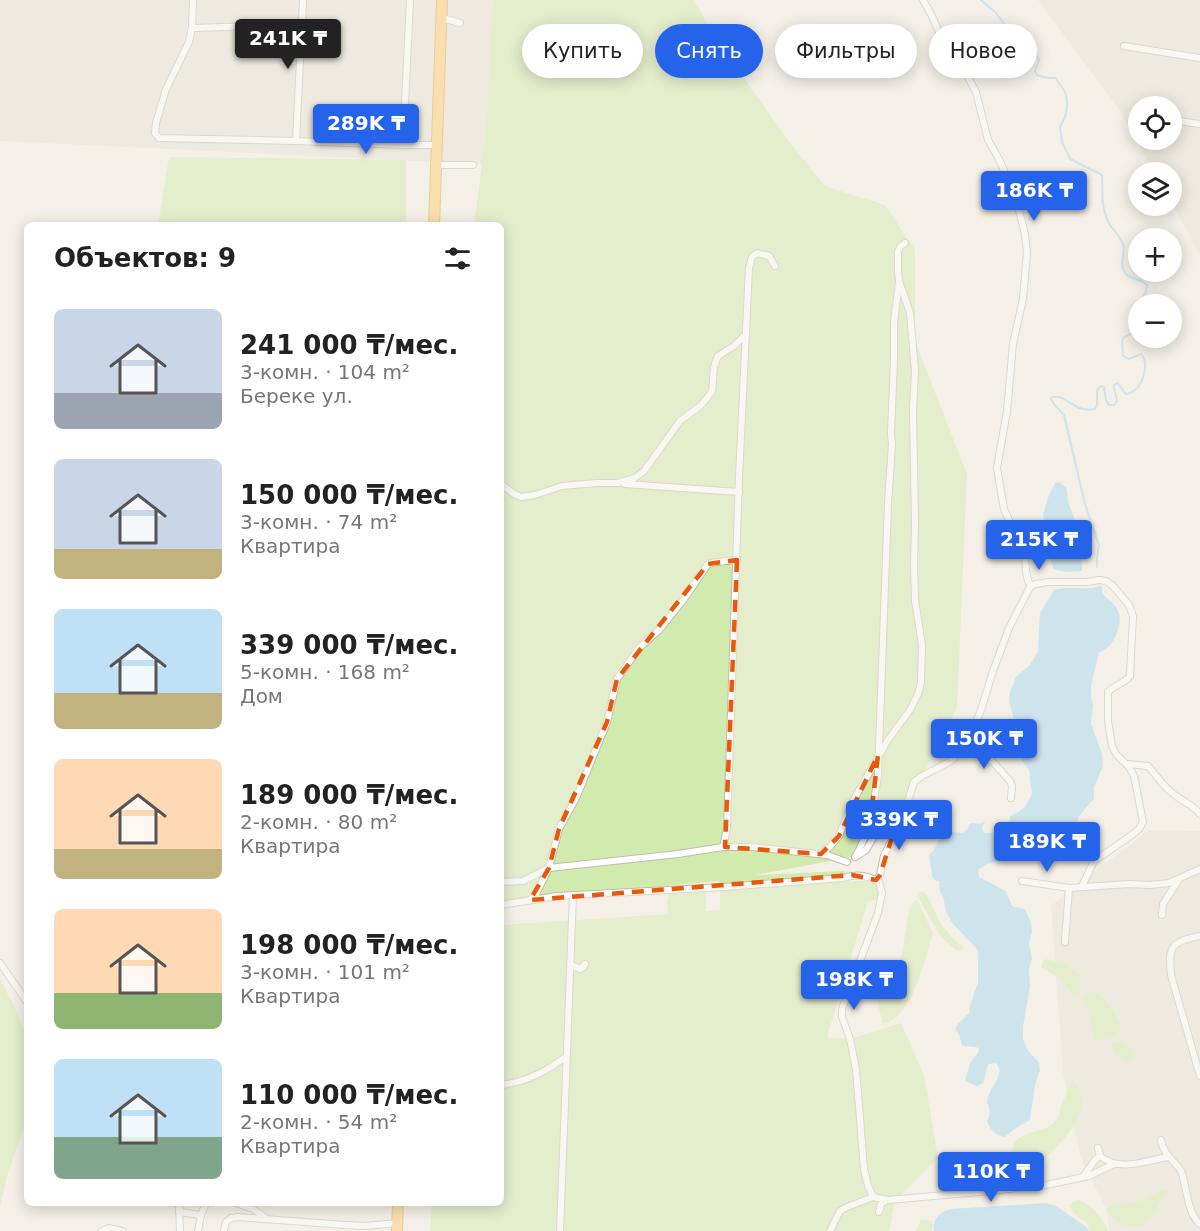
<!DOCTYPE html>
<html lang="ru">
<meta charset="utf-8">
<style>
:root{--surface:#fff;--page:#f2f2f2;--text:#222;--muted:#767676;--accent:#2563eb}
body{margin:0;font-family:"DejaVu Sans",sans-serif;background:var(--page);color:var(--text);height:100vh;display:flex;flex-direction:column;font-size:22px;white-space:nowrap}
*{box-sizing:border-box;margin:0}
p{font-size:20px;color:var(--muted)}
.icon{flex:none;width:33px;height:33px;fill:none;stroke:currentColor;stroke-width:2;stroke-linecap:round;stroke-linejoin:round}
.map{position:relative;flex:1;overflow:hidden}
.drawer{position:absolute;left:24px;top:222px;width:480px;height:984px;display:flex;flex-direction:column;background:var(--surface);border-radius:9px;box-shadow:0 3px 15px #0003}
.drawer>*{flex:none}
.banner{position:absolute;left:522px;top:24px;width:570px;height:54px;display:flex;gap:12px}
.fabs{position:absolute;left:1128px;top:96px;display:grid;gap:12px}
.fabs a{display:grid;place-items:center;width:54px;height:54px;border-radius:50%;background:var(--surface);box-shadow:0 3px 15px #0003;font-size:30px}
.price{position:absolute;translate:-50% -51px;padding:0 14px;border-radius:6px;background:var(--accent);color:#fff;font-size:20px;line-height:39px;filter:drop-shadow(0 2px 3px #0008)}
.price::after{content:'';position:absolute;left:50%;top:36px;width:18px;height:14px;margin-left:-9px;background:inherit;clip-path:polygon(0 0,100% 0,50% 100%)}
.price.active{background:#222;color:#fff}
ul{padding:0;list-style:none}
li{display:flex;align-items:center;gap:18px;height:150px;padding:0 30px}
li span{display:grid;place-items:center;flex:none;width:168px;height:120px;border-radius:9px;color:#555}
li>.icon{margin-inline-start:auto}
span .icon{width:72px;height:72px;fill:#fffc;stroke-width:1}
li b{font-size:26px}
h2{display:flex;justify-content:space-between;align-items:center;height:72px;padding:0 30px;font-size:26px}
.pill{padding:0 21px;border-radius:27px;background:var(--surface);box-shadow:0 3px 15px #0003;font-size:21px;line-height:54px}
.pill.active{background:var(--accent);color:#fff}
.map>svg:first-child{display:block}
</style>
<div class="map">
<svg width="1200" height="1231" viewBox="0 0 1200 1231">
<rect width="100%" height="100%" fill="#f4f0e7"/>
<!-- residential -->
<g fill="#e9e2d5" fill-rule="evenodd">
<path d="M0 0H499V165L0 141Z"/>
<path d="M1038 0H1200V255L1172 204V172H1154L1118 108ZM1138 106H1172V140H1138Z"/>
<path d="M1149 830 1200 831V1231H1109L1107 1211 1080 1156 1063 1073 1051 906Z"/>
</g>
<!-- green -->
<g fill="#d1eaae">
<path d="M493 0H694L713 34 787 139 825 186 885 205 915 250V341L967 474 957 708 922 776 857 856 755 875 843 871 846 873V876L724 884 720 883 718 881 573 895 511 904 501 902V225H474L486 134Z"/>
<path d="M169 157 406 160V225H158Z"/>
<path d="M855 881H871L878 885 879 899 868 901 827 1037 850 1039 901 1023 924 1075 938 1158 895 1201 889 1231H430L432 1203H501V925L668 914 667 903 669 894 706 892V911L720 910V890Z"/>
<path d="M919 891 924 892C931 901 934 909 938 918 944 930 954 939 964 948L961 950H956L940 936 917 895Z"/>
<path d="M917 900 933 933C925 959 913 1017 883 1024L877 1001 878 988 882 978 892 973 901 959 909 910 913 902Z"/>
<path d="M1047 959C1060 962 1070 965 1080 975V994L1076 996 1071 994 1063 981 1041 967 1043 961Z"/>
<path d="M0 979 16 1010 27 1039V1117L6 1180 0 1209Z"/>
<path d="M1091 991C1104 993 1115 1013 1121 1023 1122 1038 1104 1043 1093 1038L1091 1020 1083 1000 1086 993Z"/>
<path d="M1114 1041C1124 1041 1131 1044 1134 1055L1130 1063C1118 1060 1116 1056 1111 1045Z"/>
<path d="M1072 1080C1075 1083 1079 1087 1080 1092 1090 1122 1053 1149 1035 1168 1024 1170 1019 1164 1013 1156 1009 1127 1044 1137 1056 1120 1059 1117 1060 1110 1061 1106 1065 1097 1068 1089 1072 1080Z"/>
<path d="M1160 1189H1163L1168 1192 1166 1196C1159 1201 1159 1206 1155 1213 1153 1216 1145 1222 1141 1227 1126 1228 1116 1224 1107 1211L1109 1206C1121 1202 1128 1204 1139 1201 1146 1200 1154 1194 1160 1189Z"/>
<path d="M1079 1200C1093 1207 1103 1216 1108 1231H1090L1086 1222 1074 1214 1069 1205 1074 1201Z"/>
<path d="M921 1219 932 1221 933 1224 932 1231H916Z"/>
</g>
<!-- water -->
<g fill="#a1d4f4">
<path d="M1060 482 1067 489 1068 501 1075 521 1082 567V571L1065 572 1053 569 1051 561 1047 554 1046 527 1043 514 1049 495 1055 483Z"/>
<path d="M1100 586 1102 587V593C1106 598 1112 601 1116 607 1124 617 1118 634 1111 644 1108 648 1103 650 1099 653L1091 686V696L1093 706 1091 723 1102 754 1103 766 1094 787V799C1087 806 1081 812 1077 822 1073 832 1075 844 1065 851 1037 869 1002 850 978 870L979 877 1006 891 1012 906 1025 909 1031 923 1032 932 1029 944 1032 958 1029 969 1030 986 1023 1027V1039L1027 1049 1039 1063 1040 1070 1035 1085 1030 1120 1016 1128 1005 1137C994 1135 991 1130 987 1121 991 1113 990 1110 987 1102 988 1099 988 1095 990 1092 994 1082 1005 1074 996 1063L989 1064C986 1069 986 1076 983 1083L977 1086 965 1081 970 1063 978 1053 979 1048C974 1046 968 1047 962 1046L959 1034 955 1029 958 1024 970 1012 969 1009 975 990 978 984V953L977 949 953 924 946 912 944 901 939 888V881L934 880 932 876 929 855C938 848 937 838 946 831L962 833 967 830 969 824 973 823 979 824 985 821 982 828 984 833C994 834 1002 830 1009 823L1010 816C1024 810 1025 807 1032 794L1029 770 1017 754 1014 743 1015 722 1009 702 1010 692 1016 677 1030 665 1038 651 1040 613 1054 590C1071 585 1083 591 1100 586Z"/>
<path d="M1046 1203 1056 1206 1082 1224 1085 1225 1089 1231H934C932 1219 940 1212 950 1209Z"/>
</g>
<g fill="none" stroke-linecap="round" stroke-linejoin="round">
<!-- stream -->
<g stroke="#a1d4f4" stroke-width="2">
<path d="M981 0 995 12 1013 35 1022 41 1029 50 1035 54 1039 59 1035 71 1037 75 1047 78H1056C1057 81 1060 84 1062 87 1070 98 1068 116 1060 126L1062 142 1070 159 1102 175C1103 196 1100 205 1110 225 1114 231 1121 237 1123 244 1126 253 1119 263 1124 271 1129 281 1140 277 1147 285L1146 291 1140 304"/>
<path d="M1097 567V557L1099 545 1085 504 1064 415 1055 405 1051 399 1052 397C1070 395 1072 413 1095 409L1097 405V390L1101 386 1104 387 1106 400 1109 405H1114L1117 401C1117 396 1113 391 1114 385L1117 383C1122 387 1122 391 1126 394 1130 393 1132 393 1135 390 1144 383 1149 362 1141 354L1129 359 1123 356 1122 341 1124 337C1139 332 1135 323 1138 310"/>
</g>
<!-- street casing -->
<g stroke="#c3bbac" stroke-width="8">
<g id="street">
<path d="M193 0 192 28 189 42 166 89 156 123 155 133 159 138 296 141 403 145H437"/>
<path d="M923 0 932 16 946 48 969 79 976 92 988 140 1000 161 1009 183 1016 199 1025 234 1027 253 1023 299 1013 344 1007 411 997 468 1004 509 1024 554C1027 565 1024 577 1031 586"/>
<path d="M442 18 460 23"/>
<path d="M192 28 258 26 270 28"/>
<path d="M1124 46 1200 58"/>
<path d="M1172 120 1200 124"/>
<path d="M296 141 303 0"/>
<path d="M403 145 410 0"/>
<path d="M436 165H473"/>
<path d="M501 484 514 494 521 497 535 495 562 486 597 483H618L635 478 644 471 680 421 700 406 707 398 712 391 714 367 718 356 734 346 746 334"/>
<path d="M625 484 739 492"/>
<path d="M969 738 982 750 1010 781 1012 786 1011 798"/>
<path d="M1127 764 1148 766C1157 776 1164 788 1176 796 1184 802 1193 805 1200 814"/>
<path d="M723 847 727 828 739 477 749 268 752 257 757 253 769 256 775 266"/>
<path d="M821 854 830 847 839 836 853 801 888 740 910 710 918 694 921 683 922 645 915 600 914 565 915 525 913 410 915 371 910 313 899 281 898 271V252L900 247 905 243"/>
<path d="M857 856 866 850 888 812 901 809"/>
<path d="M855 857C870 833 874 803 878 776L888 503 892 444 891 434 894 360V322L899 283"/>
<path d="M876 880 880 875 884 855 893 838 896 829V822L901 809 908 801 914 782 922 776 951 761 956 756 960 746 969 738 981 710 993 671 1009 628 1029 589 1031 586 1036 584 1048 582H1088L1099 580 1106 581 1113 586 1129 605 1133 616 1130 676C1124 684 1114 685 1108 692V721L1112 746 1116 754 1129 767 1134 776 1143 822 1139 829 1132 835 1094 861 1082 886"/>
<path d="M1022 881 1069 888 1129 884 1150 885 1169 883 1200 869"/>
<path d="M501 882 523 881 549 868 678 854 723 847H752L827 855 847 862"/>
<path d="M531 900 536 894 549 868 559 829 577 796 607 722 617 679 639 648 659 630 684 599 708 564 717 562 737 560"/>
<path d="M501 905 557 896 724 887 843 878C855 874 868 875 879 882L882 893 878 913 842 1009V1017L850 1039 856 1069 864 1169 868 1186 873 1197"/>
<path d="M1162 915 1163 904 1178 881"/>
<path d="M1200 936C1171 942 1168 946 1171 975L1200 1076"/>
<path d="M1065 942 1069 888"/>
<path d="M0 963 27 1002"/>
<path d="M571 965 580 969 583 967 585 964"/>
<path d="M501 1085C518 1083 533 1078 549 1068 555 1065 559 1061 566 1057"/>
<path d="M1161 1140C1163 1154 1174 1160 1181 1171 1187 1186 1187 1214 1200 1224"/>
<path d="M1098 1148 1100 1156C1121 1173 1145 1160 1169 1157"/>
<path d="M1083 1177 1095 1160 1100 1156"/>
<path d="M179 1203 180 1231"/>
<path d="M236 1203 253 1209 266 1218"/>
<path d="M179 1212 201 1215"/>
<path d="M879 1212 881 1204 887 1200"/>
<path d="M102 1231 109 1228 122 1231"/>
<path d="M198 1231 201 1215 206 1203"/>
<path d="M224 1231 226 1222 231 1218 238 1217 346 1225 364 1226 397 1223"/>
<path d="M560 1231 573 895"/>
<path d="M830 1231 840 1211 847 1207 873 1197 888 1200 979 1192 1046 1185 1089 1176 1114 1164"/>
</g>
</g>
<!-- highway casing -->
<g stroke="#e49f31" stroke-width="12">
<g id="highway">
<path d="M434 225 442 0"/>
<path d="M397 1231 398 1203"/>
</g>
</g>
<!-- street -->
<use href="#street" stroke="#fff" stroke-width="6"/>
<!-- highway -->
<use href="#highway" stroke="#ffc968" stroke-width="10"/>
</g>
<!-- marked area -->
<path d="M0 0H1200V1231H0ZM737 560 725 847 821 854 839 836 878 755 871 816 901 809 880 875 876 880 852 875 530 900 549 868 559 829 607 722 617 679 708 564Z" fill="#f4f0e7" fill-opacity=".55" fill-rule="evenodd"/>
<path fill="none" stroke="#e8590c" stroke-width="4.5" stroke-dasharray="12 8" stroke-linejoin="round" d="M737 560 725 847 821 854 839 836 878 755 871 816 901 809 880 875 876 880 852 875 530 900 549 868 559 829 607 722 617 679 708 564Z"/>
</svg>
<div class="fabs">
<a><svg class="icon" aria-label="locate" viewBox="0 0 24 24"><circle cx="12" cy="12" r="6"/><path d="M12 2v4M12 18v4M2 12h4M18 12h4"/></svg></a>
<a><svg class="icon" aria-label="layers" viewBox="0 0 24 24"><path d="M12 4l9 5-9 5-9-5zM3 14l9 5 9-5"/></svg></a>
<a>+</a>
<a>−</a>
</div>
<b class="price active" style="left:288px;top:70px">241K ₸</b>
<b class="price" style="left:366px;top:155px">289K ₸</b>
<b class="price" style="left:1034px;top:222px">186K ₸</b>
<b class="price" style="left:1039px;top:571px">215K ₸</b>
<b class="price" style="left:984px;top:770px">150K ₸</b>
<b class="price" style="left:899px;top:851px">339K ₸</b>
<b class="price" style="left:1047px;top:873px">189K ₸</b>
<b class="price" style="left:854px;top:1011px">198K ₸</b>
<b class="price" style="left:991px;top:1203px">110K ₸</b>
<div class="banner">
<a class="pill">Купить</a>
<a class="pill active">Снять</a>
<a class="pill">Фильтры</a>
<a class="pill">Новое</a>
</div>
<section class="drawer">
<h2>Объектов: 9<svg class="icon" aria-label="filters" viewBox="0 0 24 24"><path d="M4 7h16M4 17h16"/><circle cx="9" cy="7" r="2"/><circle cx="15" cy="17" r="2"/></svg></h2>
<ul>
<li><span style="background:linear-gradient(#c9d6e8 70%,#9aa5b1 0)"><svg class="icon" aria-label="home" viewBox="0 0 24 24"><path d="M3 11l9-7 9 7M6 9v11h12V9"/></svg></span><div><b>241 000 ₸/мес.</b><p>3-комн. · 104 m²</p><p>Береке ул.</p></div></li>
<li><span style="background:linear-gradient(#c9d6e8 75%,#c2b280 0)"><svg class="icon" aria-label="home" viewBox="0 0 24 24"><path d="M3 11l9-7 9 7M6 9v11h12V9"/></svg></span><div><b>150 000 ₸/мес.</b><p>3-комн. · 74 m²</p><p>Квартира</p></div></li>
<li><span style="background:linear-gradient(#bfe0f5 70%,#c2b280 0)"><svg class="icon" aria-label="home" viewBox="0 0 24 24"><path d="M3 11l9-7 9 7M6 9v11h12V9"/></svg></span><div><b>339 000 ₸/мес.</b><p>5-комн. · 168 m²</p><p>Дом</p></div></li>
<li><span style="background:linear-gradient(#ffd9b3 75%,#c2b280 0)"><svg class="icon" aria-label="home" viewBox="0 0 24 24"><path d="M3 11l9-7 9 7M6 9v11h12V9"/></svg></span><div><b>189 000 ₸/мес.</b><p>2-комн. · 80 m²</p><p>Квартира</p></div></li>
<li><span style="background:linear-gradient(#ffd9b3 70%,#8fb573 0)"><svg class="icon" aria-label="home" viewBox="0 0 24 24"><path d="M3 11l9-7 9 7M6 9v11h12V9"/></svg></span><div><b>198 000 ₸/мес.</b><p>3-комн. · 101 m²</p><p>Квартира</p></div></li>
<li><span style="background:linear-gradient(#bfe0f5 65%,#7fa58c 0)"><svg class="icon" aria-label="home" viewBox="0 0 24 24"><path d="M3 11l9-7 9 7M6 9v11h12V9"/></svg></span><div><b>110 000 ₸/мес.</b><p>2-комн. · 54 m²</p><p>Квартира</p></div></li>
</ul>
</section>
</div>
